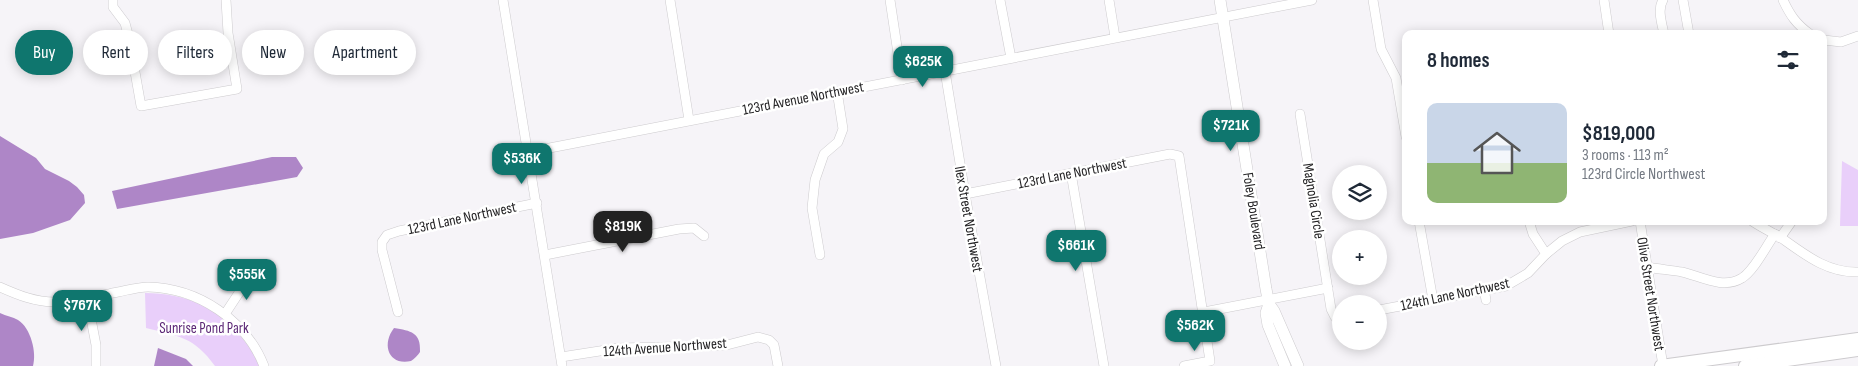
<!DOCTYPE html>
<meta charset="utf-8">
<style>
:root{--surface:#fff;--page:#f6f6f7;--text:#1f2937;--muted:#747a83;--accent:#0f766e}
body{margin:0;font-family:"Sofia Sans Condensed",sans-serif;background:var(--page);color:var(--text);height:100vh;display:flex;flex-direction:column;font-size:19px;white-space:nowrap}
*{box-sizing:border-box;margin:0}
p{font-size:16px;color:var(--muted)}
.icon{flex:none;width:28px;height:28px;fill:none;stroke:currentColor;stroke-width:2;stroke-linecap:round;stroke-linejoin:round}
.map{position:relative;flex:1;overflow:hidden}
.drawer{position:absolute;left:1402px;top:30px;width:425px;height:195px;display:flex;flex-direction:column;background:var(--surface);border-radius:10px;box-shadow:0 2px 12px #0003}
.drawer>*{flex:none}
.guide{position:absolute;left:15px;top:30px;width:475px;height:45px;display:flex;gap:10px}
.tools{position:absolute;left:1332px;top:165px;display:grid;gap:10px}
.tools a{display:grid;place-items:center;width:55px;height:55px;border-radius:50%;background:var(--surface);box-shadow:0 2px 12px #0003;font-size:25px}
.price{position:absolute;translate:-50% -42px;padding:0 11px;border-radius:10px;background:var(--accent);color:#fff;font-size:16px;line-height:32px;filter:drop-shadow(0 1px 2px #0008)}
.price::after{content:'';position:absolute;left:50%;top:30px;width:15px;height:11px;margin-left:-8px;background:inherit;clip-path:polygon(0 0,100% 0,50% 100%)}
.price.active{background:#222;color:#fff}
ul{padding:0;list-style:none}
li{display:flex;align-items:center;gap:15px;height:125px;padding:0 25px}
li span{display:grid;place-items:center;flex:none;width:140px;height:100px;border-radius:10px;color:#555}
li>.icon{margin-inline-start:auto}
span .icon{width:60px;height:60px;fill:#fffc;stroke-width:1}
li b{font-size:21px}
h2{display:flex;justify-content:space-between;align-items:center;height:60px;padding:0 25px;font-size:21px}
.pill{padding:0 18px;border-radius:22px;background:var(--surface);box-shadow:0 2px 12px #0003;font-size:18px;line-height:45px}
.pill.active{background:var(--accent);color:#fff}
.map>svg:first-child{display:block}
</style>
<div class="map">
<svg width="1858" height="366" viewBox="0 0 1858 366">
<rect width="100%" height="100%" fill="#f6f4f8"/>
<!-- green -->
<g fill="#e9cffa">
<path d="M1842 161 1858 170V226H1840Z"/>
<path d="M145 293C184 293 219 307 243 339 249 347 256 356 259 366H215C194 337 179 336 146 328Z"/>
</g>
<!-- water -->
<g fill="#ae86c7">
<path d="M0 136 36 158 45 169 69 181 77 187 84 195 85 203 70 220 33 233 0 239Z"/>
<path d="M272 157H296L303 168 297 177 117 209 112 191Z"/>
<path d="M0 313C6 316 13 317 18 320 31 328 37 353 33 366H0Z"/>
<path d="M394 328C411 331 421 332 420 352 418 355 414 359 411 361 389 366 381 345 394 328Z"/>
<path d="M158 348 186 359 193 366H154Z"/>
</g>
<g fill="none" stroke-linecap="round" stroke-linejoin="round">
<!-- minor casing -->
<g stroke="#cdcbce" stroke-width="10">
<g id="minor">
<path d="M113 0V7L125 23 129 38 141 106 237 89 228 33 226 0"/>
<path d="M503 0 562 366"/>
<path d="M670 0 689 120"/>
<path d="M890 0 902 80"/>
<path d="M1000 0 1011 58"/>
<path d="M1109 0 1115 37"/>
<path d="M1373 0 1381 49 1396 78 1406 137"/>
<path d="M1604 0 1609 34"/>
<path d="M1663 0C1657 9 1662 24 1664 34"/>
<path d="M1683 0 1689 34"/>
<path d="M1783 0C1790 15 1796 24 1810 34"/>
<path d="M1824 40 1841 42 1858 36"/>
<path d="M945 71 965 194 996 366"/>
<path d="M1300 114 1331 309 1335 317 1341 318"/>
<path d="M529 152 1312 0"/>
<path d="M1071 173 1104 366"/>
<path d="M965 194 1170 154 1179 156 1210 361 1184 366"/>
<path d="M1419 221 1433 300"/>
<path d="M1529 221 1533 234 1546 254"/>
<path d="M1640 221 1663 366"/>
<path d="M1752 221C1761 227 1771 232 1780 237 1804 254 1827 273 1858 272"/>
<path d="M1780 238 1792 221"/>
<path d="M545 255 679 229 694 228 704 236"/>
<path d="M820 255 812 208 815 180 824 154 838 142 843 129 837 91"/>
<path d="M1647 267C1658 269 1670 270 1682 272 1700 276 1723 290 1742 278 1754 271 1766 246 1775 234"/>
<path d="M0 287C18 295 35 302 55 302 76 302 98 296 118 292 128 290 139 287 148 287 198 288 246 320 264 366"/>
<path d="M1484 289 1486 300"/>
<path d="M87 298 96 345V366"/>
<path d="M1379 310 1506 286 1528 273 1546 254 1562 241 1580 232 1632 221"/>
<path d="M398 312 382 250V242L387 235 399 231 537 203"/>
<path d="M1204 312 1328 288"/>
<path d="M225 314 250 276"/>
<path d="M561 357 619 348 706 346 727 345 758 337 769 340 774 345 778 366"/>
</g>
</g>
<!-- tertiary casing -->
<g stroke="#cdcbce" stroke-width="12">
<g id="tertiary">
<path d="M1220 0 1266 289 1269 304 1274 311 1298 366"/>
<path d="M1269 304 1266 313 1268 325 1285 366"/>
</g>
</g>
<!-- secondary casing -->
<g stroke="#cdcbce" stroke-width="14">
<g id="secondary">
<path d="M1661 366 1858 339"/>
<path d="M1745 366 1858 350"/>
</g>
</g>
<!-- minor -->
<use href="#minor" stroke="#fff" stroke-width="9"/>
<!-- tertiary -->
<use href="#tertiary" stroke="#fff" stroke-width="11"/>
<!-- secondary -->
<use href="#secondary" stroke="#fff" stroke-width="12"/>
</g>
<g text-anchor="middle" stroke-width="5" stroke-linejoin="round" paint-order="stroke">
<!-- street labels -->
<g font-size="15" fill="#242325" stroke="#fff">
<text transform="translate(803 98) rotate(-11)" y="5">123rd Avenue Northwest</text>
<text transform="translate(1072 173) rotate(-11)" y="5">123rd Lane Northwest</text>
<text transform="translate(1314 201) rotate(81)" y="5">Magnolia Circle</text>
<text transform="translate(1254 211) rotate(81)" y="5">Foley Boulevard</text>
<text transform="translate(462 218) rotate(-12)" y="5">123rd Lane Northwest</text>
<text transform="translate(969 219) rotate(80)" y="5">Ilex Street Northwest</text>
<text transform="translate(1455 294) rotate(-12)" y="5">124th Lane Northwest</text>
<text transform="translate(1651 294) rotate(81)" y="5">Olive Street Northwest</text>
<text transform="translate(665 347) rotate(-4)" y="5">124th Avenue Northwest</text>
</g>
<!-- park labels -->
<g font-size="15" fill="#5c2876" stroke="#fff">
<text x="204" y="333">Sunrise Pond Park</text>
</g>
</g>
</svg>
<div class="tools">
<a><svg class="icon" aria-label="layers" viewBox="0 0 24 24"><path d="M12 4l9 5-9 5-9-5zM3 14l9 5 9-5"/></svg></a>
<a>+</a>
<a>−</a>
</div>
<b class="price" style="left:923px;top:88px">$625K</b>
<b class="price" style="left:1231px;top:152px">$721K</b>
<b class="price" style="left:522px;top:185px">$536K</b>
<b class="price active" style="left:623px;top:253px">$819K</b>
<b class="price" style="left:1076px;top:272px">$661K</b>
<b class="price" style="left:247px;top:301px">$555K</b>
<b class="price" style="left:82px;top:332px">$767K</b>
<b class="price" style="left:1195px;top:352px">$562K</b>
<div class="guide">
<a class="pill active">Buy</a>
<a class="pill">Rent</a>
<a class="pill">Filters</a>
<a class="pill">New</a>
<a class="pill">Apartment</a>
</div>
<section class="drawer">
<h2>8 homes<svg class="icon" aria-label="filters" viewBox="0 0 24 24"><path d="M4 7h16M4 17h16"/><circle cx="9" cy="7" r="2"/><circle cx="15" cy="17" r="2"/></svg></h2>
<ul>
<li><span style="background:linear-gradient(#c9d6e8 60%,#8fb573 0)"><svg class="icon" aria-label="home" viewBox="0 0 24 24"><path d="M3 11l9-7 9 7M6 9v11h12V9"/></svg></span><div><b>$819,000</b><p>3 rooms · 113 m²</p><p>123rd Circle Northwest</p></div></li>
</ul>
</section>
</div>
